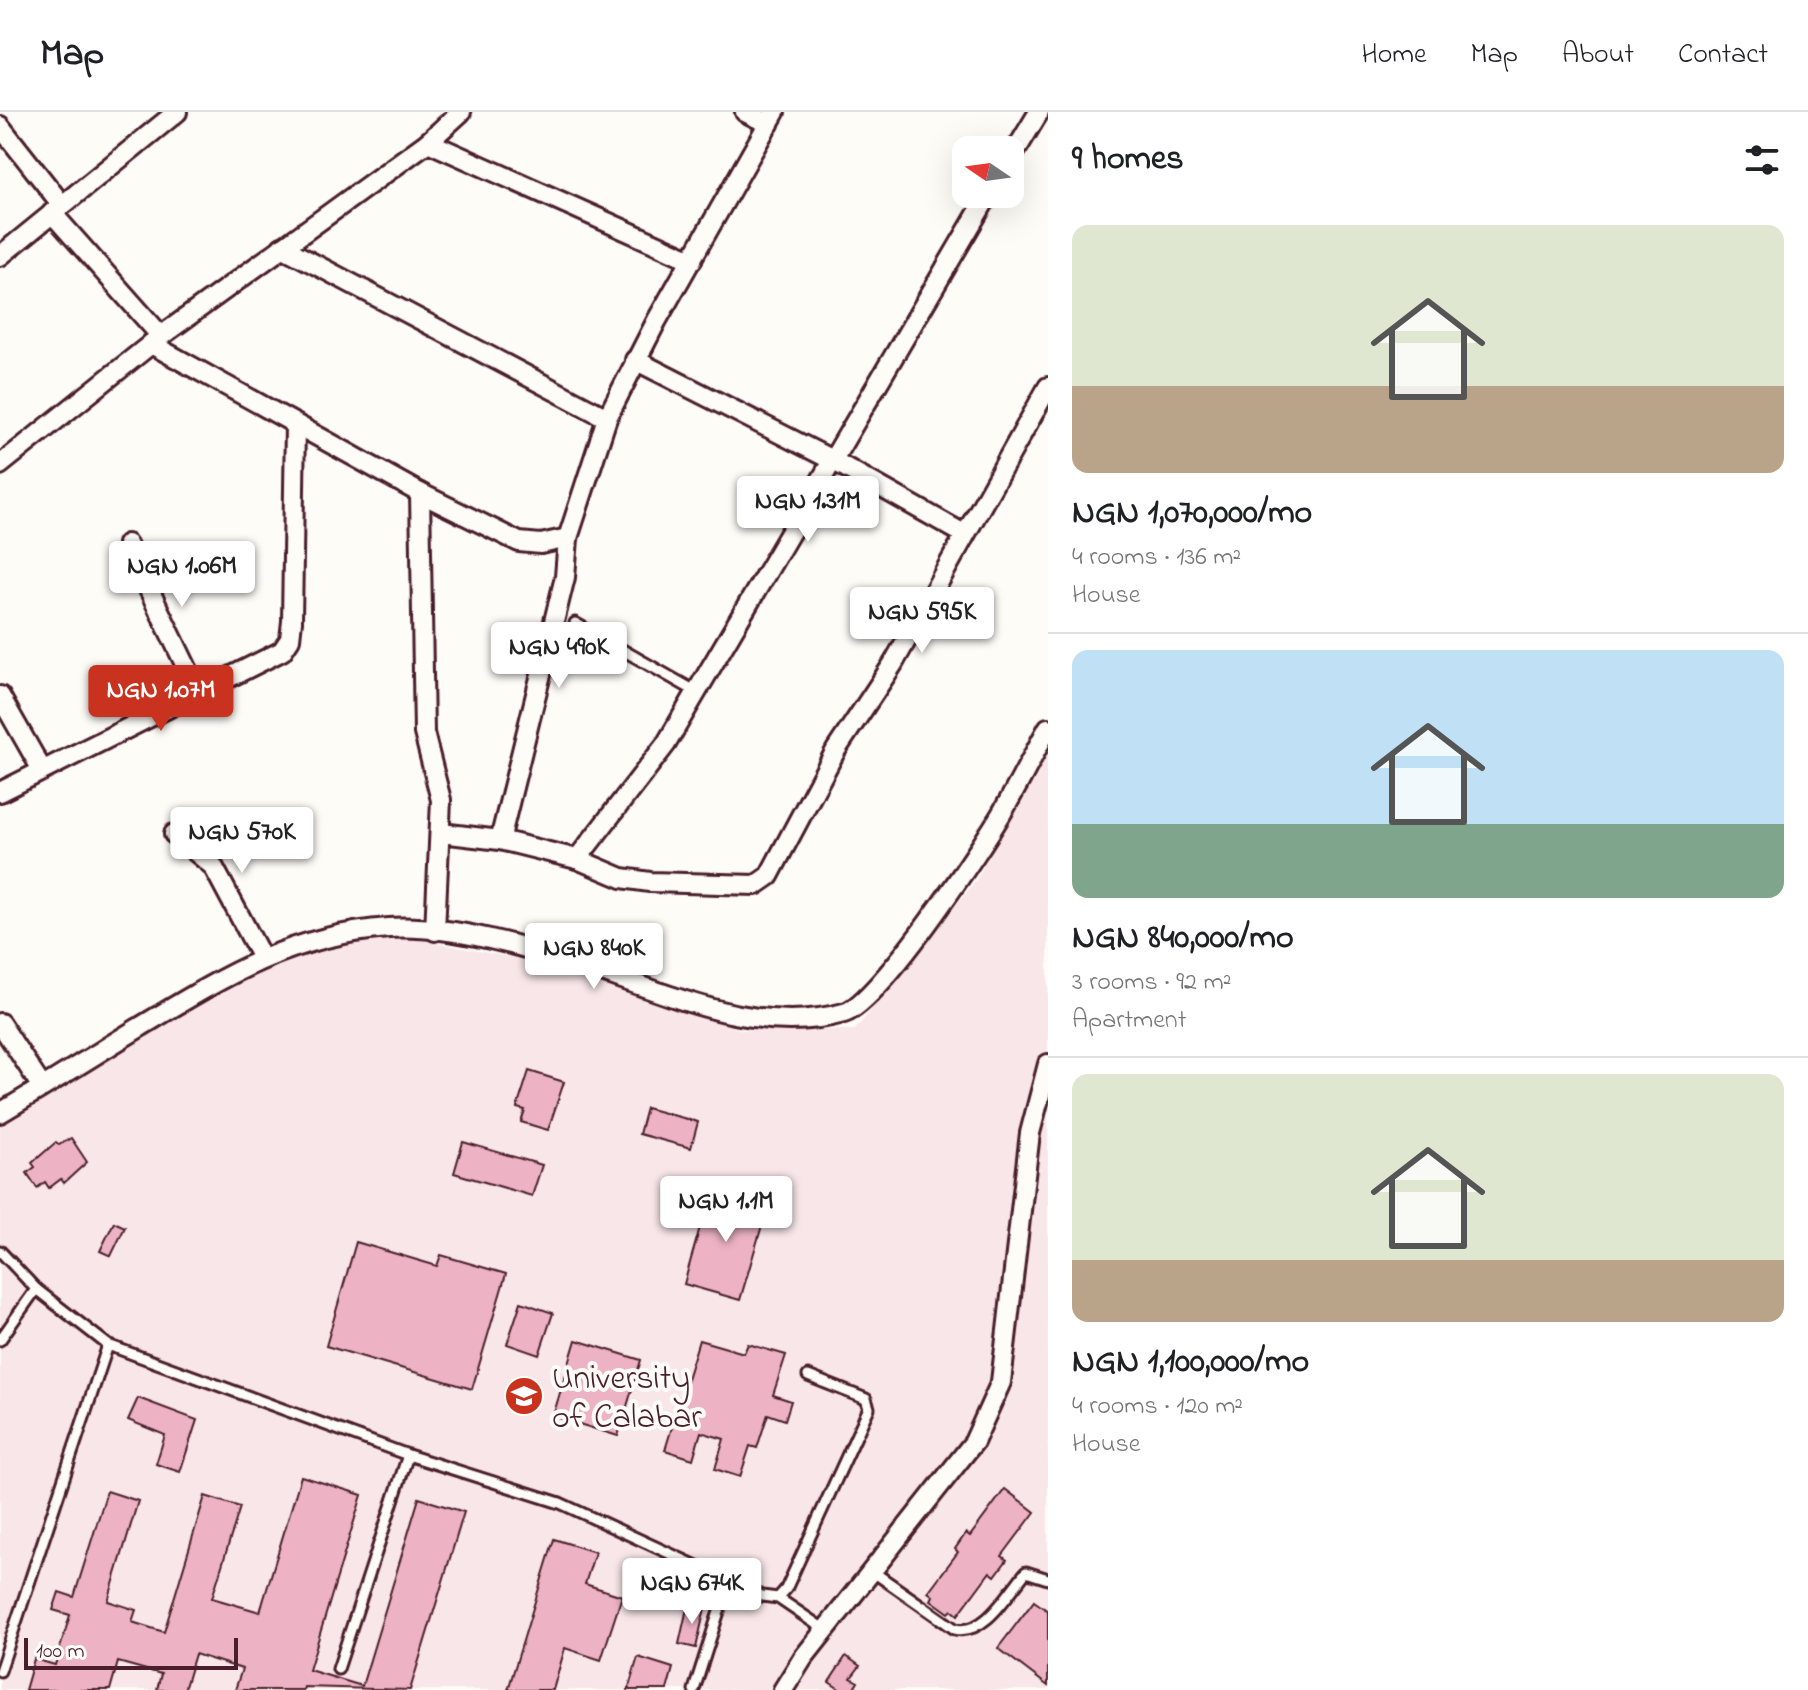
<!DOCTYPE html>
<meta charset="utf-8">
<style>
:root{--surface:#fff;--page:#f6f6f6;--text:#202124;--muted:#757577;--line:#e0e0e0;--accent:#c8321e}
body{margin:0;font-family:"Indie Flower",sans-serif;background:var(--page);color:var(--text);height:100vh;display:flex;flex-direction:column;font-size:30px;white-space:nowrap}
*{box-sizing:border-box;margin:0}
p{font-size:26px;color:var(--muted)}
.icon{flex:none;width:44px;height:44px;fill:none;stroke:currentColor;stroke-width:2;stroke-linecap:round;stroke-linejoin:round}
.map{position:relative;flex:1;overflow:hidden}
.details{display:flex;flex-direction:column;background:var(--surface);width:760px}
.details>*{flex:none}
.needle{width:52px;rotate:283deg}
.fabs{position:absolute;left:952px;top:24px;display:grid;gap:16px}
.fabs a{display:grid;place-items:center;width:72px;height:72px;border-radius:16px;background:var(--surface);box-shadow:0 8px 32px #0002;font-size:40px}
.scale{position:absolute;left:24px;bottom:20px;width:214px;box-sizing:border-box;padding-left:8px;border:4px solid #4a1f2b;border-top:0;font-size:22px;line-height:28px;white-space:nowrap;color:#4a1f2b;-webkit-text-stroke:6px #fdfcf7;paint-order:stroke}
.price{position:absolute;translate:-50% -68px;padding:0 18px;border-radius:8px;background:#fff;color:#222;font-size:26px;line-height:52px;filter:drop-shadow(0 2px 4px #0008)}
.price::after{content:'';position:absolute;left:50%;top:48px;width:24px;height:18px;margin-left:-12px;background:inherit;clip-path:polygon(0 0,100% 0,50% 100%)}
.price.current{background:var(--accent);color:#fff}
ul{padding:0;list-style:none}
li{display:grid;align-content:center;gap:16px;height:424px;padding:0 24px}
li+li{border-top:2px solid var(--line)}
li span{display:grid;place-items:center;height:248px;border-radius:16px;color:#555}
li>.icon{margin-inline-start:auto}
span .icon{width:144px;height:144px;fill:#fffc;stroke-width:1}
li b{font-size:34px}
h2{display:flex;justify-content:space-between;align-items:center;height:96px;padding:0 24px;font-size:34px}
header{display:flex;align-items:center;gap:48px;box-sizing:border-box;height:112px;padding:0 40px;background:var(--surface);border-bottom:2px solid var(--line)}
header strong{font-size:38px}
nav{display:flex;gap:44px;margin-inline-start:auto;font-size:28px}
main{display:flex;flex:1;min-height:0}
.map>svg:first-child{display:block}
</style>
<header>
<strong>Map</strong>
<nav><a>Home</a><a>Map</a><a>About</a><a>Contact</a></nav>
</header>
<main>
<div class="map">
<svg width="1048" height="1578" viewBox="0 0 1048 1578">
<rect width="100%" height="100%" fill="#fdfcf7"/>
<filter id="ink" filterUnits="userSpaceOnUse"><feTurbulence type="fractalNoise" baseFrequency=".0125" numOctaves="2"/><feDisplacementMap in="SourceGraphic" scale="16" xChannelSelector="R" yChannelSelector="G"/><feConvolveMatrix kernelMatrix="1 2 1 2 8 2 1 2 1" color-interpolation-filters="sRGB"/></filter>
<g filter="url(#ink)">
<!-- built -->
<path fill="#f8e6e8" d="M1048 633V1578H0V991L257 836 347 816 419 809 416 827 534 850 742 918H855L975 770Z"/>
<!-- building -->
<g fill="#edb3c5" stroke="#4a1f2b" stroke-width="2">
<path d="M529 959 564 970 548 1018 521 1010 525 998 517 996Z"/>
<path d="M646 996 698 1010 691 1036 639 1022Z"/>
<path d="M71 1026 87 1050 64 1071 61 1067 49 1076 45 1070 37 1076 27 1061 35 1055 32 1051 56 1030 59 1033Z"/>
<path d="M463 1030 542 1053 532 1084 454 1061Z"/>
<path d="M711 1076 768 1093 740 1188 684 1172Z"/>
<path d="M114 1110 125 1115 111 1144 100 1139Z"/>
<path d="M356 1130 437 1154 441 1143 506 1162 472 1277 326 1234Z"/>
<path d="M521 1190 553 1201 539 1243 507 1232Z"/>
<path d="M576 1228 641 1248 618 1324 553 1304Z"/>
<path d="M699 1228 744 1241 748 1232 786 1243 773 1283 791 1289 785 1308 768 1302 757 1336 750 1334 740 1365 715 1357 724 1327 701 1320 693 1347 665 1338Z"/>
<path d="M138 1286 197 1308 180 1360 156 1352 165 1323 128 1308Z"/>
<path d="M301 1364 362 1383 309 1558 362 1574 419 1386 464 1400 410 1578 304 1575 303 1578H235L242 1557 195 1542 184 1578H157L161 1562 118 1550 110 1578H25L34 1547 55 1553 70 1503 53 1498 59 1480 74 1485 107 1379 138 1389 108 1489 136 1498 132 1510 164 1520 205 1384 240 1395 212 1486 260 1500Z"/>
<path d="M1005 1377 1035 1400 1002 1444 1007 1448 995 1464 990 1460 958 1503 952 1498 949 1501 931 1488 933 1484 928 1480 958 1440 955 1437 966 1421 970 1424Z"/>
<path d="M554 1427 595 1440 585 1472 622 1484 601 1548 565 1536 553 1578H508Z"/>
<path d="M1034 1489 1048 1499V1574L998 1536Z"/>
<path d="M688 1492 705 1496 696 1536 679 1532Z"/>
<path d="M846 1544 860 1554 851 1566 858 1570 853 1578H841L829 1570Z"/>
<path d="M638 1545 673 1556 667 1578H628Z"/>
</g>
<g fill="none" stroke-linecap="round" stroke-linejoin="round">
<!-- lane casing -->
<g stroke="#4a1f2b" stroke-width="15">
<g id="lane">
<path d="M575 511 695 579"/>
<path d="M0 1139 36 1177 108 1233 408 1343 560 1391 762 1484 778 1486 825 1518"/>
<path d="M0 1228 36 1177"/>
<path d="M872 1459 955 1517C985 1524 1008 1481 1026 1460L1048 1467"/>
<path d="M778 1486 786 1477 869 1296 866 1287 808 1264"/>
<path d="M338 1557 408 1343"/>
<path d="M0 1559 108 1233"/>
<path d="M694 1578 729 1468"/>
</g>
</g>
<!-- street casing -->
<g stroke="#4a1f2b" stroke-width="24">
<g id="street">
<path d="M745 0 769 12"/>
<path d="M0 14 62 93"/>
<path d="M428 30 692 148"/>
<path d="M1010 48 1039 0"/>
<path d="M52 101 161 224"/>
<path d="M282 135 607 306"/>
<path d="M0 144 177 0"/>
<path d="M151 232 420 381 519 430 541 432 568 426"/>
<path d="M635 248 834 349 964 422"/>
<path d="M0 353 161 224 428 30 461 0"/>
<path d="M420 381 424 621 441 688 435 819"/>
<path d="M127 432 198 579"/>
<path d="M0 584 42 658"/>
<path d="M0 680 282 539 290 527 292 509 295 312"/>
<path d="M441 721 500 728 577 747 622 766 650 770 756 773 769 764 836 638 893 552 1048 275"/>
<path d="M174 722 213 754 262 846"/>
<path d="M500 728 565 465 568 426 607 306 657 208 775 0"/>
<path d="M577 747 666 632 989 82"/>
<path d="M0 911 42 975"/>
<path d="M0 1001C47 973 93 944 140 915 223 865 290 823 389 816 450 812 530 836 587 855 670 882 756 925 844 901 878 892 982 735 1003 699 1019 672 1033 643 1048 616"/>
<path d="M783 1578 803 1546 974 1330 1001 1270 1030 1021 1048 952"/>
</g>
</g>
<!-- lane -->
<use href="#lane" stroke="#fdfcf7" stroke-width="9"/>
<!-- street -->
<use href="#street" stroke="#fdfcf7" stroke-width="18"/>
</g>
</g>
<!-- icons -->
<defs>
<g id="university-disc" transform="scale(2)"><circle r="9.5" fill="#c8321e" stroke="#fdfcf7"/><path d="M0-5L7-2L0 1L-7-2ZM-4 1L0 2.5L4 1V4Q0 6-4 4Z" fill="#fff"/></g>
</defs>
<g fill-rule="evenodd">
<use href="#university-disc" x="524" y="1284"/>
</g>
<g text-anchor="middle" stroke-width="8" stroke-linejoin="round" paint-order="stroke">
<!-- poi labels -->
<g font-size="34" fill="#4a1f2b" stroke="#fdfcf7" text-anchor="start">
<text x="552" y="1276">University<tspan x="552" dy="39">of Calabar</tspan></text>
</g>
</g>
</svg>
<div class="fabs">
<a><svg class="needle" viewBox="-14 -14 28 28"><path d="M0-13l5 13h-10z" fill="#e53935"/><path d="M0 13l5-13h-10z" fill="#757577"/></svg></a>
</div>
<div class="scale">100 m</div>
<b class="price" style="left:808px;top:432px">NGN 1.31M</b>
<b class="price" style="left:182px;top:497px">NGN 1.06M</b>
<b class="price" style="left:922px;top:543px">NGN 595K</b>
<b class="price" style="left:559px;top:578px">NGN 490K</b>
<b class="price current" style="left:161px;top:621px">NGN 1.07M</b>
<b class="price" style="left:242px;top:763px">NGN 570K</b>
<b class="price" style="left:594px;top:879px">NGN 840K</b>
<b class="price" style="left:726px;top:1132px">NGN 1.1M</b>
<b class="price" style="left:692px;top:1514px">NGN 674K</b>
</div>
<section class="details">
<h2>9 homes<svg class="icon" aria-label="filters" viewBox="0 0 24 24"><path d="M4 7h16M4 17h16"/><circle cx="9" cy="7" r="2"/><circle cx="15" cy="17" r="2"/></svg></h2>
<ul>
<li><span style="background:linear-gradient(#dfe7d0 65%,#b9a48a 0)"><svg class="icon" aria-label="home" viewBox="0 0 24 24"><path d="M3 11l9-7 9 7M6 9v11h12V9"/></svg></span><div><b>NGN 1,070,000/mo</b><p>4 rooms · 136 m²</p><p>House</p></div></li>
<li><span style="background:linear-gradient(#bfe0f5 70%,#7fa58c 0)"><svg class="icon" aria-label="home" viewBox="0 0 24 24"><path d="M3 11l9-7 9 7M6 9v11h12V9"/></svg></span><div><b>NGN 840,000/mo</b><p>3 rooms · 92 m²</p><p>Apartment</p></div></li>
<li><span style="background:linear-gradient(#dfe7d0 75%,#b9a48a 0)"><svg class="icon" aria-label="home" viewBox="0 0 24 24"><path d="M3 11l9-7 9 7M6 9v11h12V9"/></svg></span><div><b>NGN 1,100,000/mo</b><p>4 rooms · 120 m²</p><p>House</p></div></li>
</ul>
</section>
</main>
